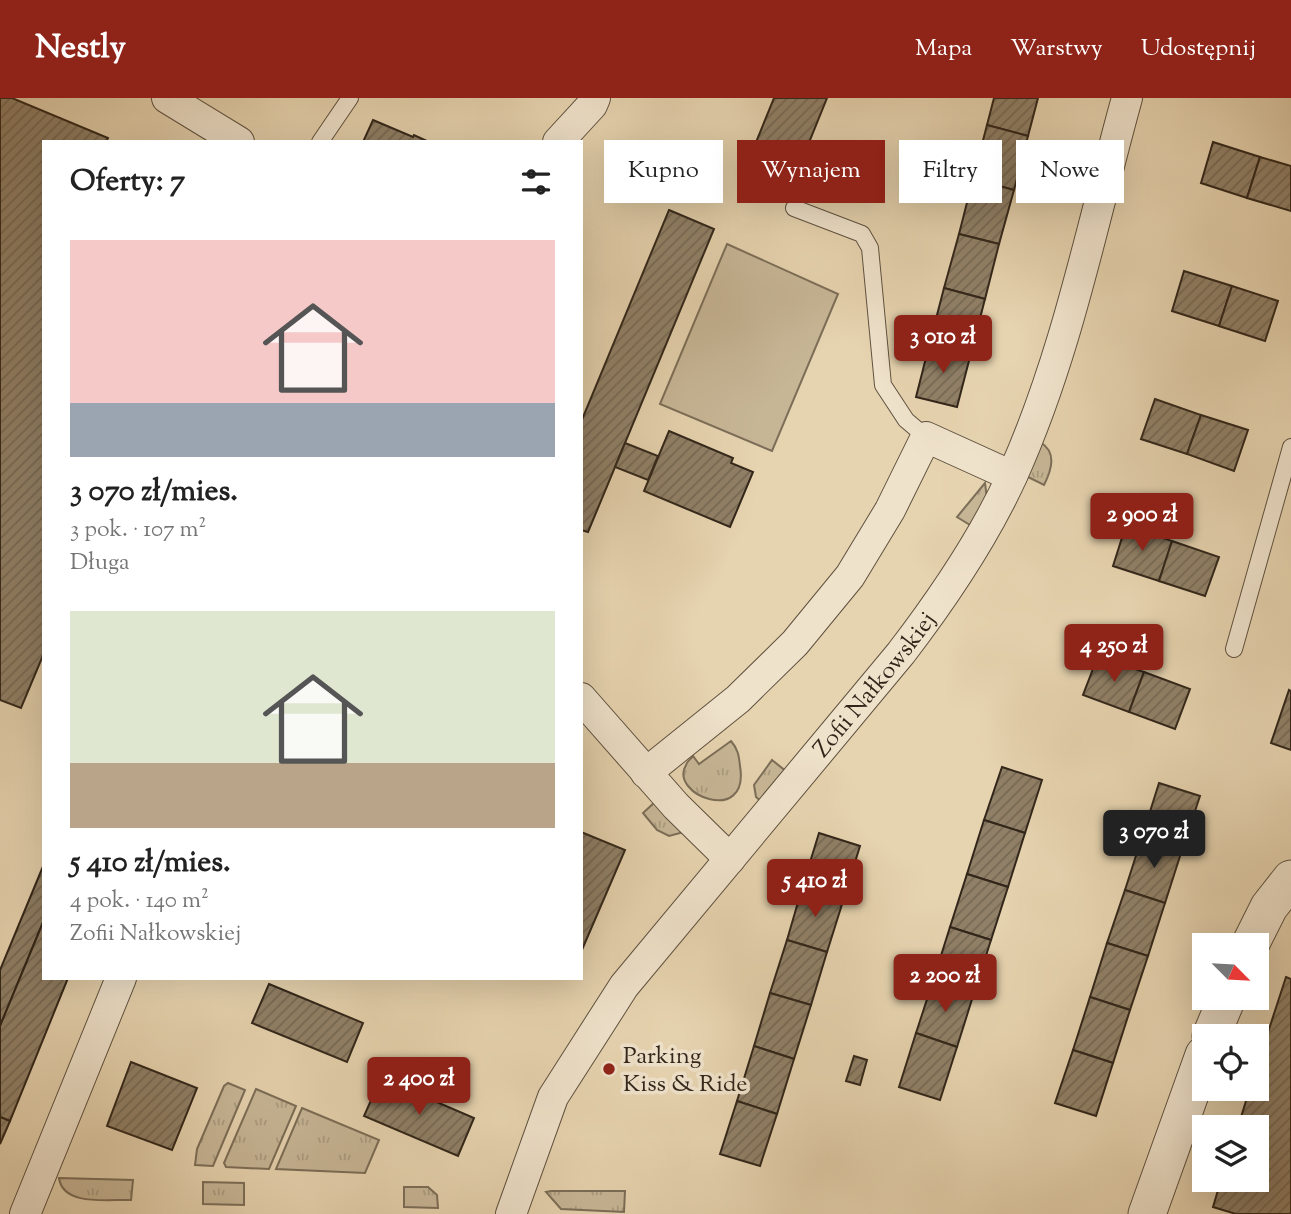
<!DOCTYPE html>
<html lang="pl">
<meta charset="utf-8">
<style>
:root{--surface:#fff;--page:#f2f2f2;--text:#222;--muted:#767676;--accent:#8f2418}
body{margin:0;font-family:"Sorts Mill Goudy",serif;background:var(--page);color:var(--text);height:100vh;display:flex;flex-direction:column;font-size:26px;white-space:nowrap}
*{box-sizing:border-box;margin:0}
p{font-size:23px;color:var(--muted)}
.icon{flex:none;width:38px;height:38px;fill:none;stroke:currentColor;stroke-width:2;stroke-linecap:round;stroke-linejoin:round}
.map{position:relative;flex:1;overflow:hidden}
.side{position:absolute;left:42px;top:42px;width:541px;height:840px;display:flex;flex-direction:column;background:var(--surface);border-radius:0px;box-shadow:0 7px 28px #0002}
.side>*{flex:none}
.guide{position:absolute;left:604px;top:42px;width:581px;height:63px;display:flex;gap:14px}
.needle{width:46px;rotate:114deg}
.tools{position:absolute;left:1192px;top:835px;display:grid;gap:14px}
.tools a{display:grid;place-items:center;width:77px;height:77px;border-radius:0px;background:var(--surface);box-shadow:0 7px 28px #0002;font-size:35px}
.price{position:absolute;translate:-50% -60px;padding:0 16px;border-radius:7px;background:var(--accent);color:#fff;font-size:23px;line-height:46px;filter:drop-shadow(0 2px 4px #0008)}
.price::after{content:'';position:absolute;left:50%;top:42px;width:21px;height:16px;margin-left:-10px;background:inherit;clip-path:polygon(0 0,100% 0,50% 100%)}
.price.active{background:#222;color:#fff}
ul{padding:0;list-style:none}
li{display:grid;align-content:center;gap:14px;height:371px;padding:0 28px}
li span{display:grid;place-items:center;height:217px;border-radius:0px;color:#555}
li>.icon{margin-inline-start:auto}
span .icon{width:126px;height:126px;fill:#fffc;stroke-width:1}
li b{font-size:30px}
h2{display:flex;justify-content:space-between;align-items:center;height:84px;padding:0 28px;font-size:30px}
.chip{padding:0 24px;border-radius:0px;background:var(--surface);box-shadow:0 7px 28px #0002;font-size:24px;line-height:63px}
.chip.active{background:var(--accent);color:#fff}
header{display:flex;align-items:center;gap:42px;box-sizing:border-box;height:98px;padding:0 35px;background:var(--accent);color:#fff}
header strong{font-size:33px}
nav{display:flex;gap:38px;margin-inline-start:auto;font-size:24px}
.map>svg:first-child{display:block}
</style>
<header>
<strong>Nestly</strong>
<nav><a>Mapa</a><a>Warstwy</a><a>Udostępnij</a></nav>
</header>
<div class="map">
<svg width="1291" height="1116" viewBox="0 0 1291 1116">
<defs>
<pattern id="grass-tufts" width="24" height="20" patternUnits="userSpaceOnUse" patternTransform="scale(1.75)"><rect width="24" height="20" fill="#c7b696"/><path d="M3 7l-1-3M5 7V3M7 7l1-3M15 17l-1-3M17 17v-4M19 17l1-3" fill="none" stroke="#ab9c81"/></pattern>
<pattern id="building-hatch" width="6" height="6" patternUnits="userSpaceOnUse" patternTransform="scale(1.75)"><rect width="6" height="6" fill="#908067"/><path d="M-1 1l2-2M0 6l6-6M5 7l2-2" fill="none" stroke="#766954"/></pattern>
</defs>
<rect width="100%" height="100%" fill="#e6d3af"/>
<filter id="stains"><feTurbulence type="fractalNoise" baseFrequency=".00286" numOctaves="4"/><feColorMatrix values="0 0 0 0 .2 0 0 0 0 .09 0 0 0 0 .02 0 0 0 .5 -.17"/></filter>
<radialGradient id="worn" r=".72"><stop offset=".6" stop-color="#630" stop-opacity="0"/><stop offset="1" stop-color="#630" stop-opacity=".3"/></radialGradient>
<!-- grass -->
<g fill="url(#grass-tufts)" stroke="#7c6e58" stroke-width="2">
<path d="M1040 344C1057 354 1052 371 1044 387L1028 379 1027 375Z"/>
<path d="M985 385 987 401 970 427 957 419Z"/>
<path d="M731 643C738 651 739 658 740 668 750 728 668 697 686 667 687 663 691 661 693 658L699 666Z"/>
<path d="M772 662 787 674 763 705 756 699 754 687Z"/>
<path d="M655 704 684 734 669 738 657 732 643 715Z"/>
<path d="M228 985 245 992 213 1068 195 1067 197 1051 224 988Z"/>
<path d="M256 991 296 1008 269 1071 226 1069 224 1065Z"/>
<path d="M302 1010 379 1042 365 1075 276 1071Z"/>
<path d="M59 1080 133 1082 131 1102C110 1101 63 1109 59 1080Z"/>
<path d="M203 1084 244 1085V1107L203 1106Z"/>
<path d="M404 1089H428L437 1097 438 1110 404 1109Z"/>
<path d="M551 1093H625L624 1114 561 1111 546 1094Z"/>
</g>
<!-- pitch -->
<path fill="#c7b696" stroke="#7c6e58" stroke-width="2" d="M727 146 838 196 772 353 660 306Z"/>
<!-- building -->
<g fill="url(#building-hatch)" stroke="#32261a" stroke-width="2">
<path d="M0 0H12L108 40 106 44H44V555L21 610 0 602Z"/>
<path d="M774 0H827L787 99 741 81Z"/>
<path d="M994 0H1038L1028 38 987 27Z"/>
<path d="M373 22 413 39 414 37 429 44H363Z"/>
<path d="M987 27 1028 38 1014 92 973 81Z"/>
<path d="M1213 44 1260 59 1247 100 1201 85Z"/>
<path d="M1260 59 1291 68V113L1247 100Z"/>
<path d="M973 81 1014 92 999 146 959 136Z"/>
<path d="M669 112 714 131 588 434 581 432V324Z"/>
<path d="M959 136 999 146 985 201 944 190Z"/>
<path d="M1184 173 1232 188 1219 228 1172 213Z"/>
<path d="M1232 188 1278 203 1265 243 1219 228Z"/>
<path d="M944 190 985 201 971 255 930 244Z"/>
<path d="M930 244 971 255 957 309 916 299Z"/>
<path d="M1155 301 1201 317 1187 356 1141 341Z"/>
<path d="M1201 317 1248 332 1234 373 1187 356Z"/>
<path d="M669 333 733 360 731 365 753 374 730 429 644 393Z"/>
<path d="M625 345 658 358 648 382 615 369Z"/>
<path d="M1126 427 1172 443 1159 483 1113 468Z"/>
<path d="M1172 443 1219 459 1205 498 1159 483Z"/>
<path d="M1098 558 1144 574 1129 614 1083 597Z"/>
<path d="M1144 574 1190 591 1175 631 1129 614Z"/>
<path d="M1289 592 1291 593V652L1271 645Z"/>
<path d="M1002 669 1042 682 1025 735 984 722Z"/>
<path d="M1159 685 1200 698 1182 752 1142 739Z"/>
<path d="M984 722 1025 735 1008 789 967 776Z"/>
<path d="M581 734 625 752 581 854Z"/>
<path d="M819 735 860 748 844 800 803 787Z"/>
<path d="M1142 739 1182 752 1165 805 1125 792Z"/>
<path d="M44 766V822L0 928V872Z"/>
<path d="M967 776 1008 789 991 842 950 829Z"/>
<path d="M803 787 844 800 827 854 787 842Z"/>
<path d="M1125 792 1165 805 1148 858 1107 845Z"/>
<path d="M44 822V880H68L10 1023 0 1019V928Z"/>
<path d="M950 829 991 842 974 895 933 883Z"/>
<path d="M787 842 827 854 811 907 770 895Z"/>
<path d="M1107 845 1148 858 1130 912 1090 899Z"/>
<path d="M1286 879 1291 881V1116H1236L1213 1109 1221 1082H1256V1029H1238L1250 990H1256V971Z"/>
<path d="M933 883 974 895 957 949 916 935Z"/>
<path d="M269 886 363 925 347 964 252 925Z"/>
<path d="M770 895 811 907 794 961 754 948Z"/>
<path d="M1090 899 1130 912 1113 965 1073 952Z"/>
<path d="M916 935 957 949 940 1002 899 989Z"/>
<path d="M754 948 794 961 777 1016 737 1003Z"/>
<path d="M1073 952 1113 965 1096 1018 1055 1005Z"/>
<path d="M854 958 867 962 860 987 846 983Z"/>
<path d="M131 964 197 990 172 1052 107 1028Z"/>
<path d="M381 980 474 1020 458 1058 364 1018Z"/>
<path d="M737 1003 777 1016 760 1068 720 1056Z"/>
<path d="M0 1019 10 1023 0 1046Z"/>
</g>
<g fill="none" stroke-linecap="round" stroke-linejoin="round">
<!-- service casing -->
<g stroke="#5f513f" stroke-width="18">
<g id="service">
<path d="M320 44 350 0"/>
<path d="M794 110 862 136 870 150 883 287 906 322 926 339"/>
<path d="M1234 551 1291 349"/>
</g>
</g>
<!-- minor casing -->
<g stroke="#5f513f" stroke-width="32">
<g id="minor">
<path d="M167 0 239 44"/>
<path d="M558 44 592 7 595 0"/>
<path d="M581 600 676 708 730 761"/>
<path d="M646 675 738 601 795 545 850 478 890 412 926 339 1012 378"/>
<path d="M25 1116 121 880"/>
<path id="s1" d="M511 1116 553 999 624 888 901 555C944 499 984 440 1013 376 1067 256 1092 126 1127 0"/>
</g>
</g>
<!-- tertiary casing -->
<g stroke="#5f513f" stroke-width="39">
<g id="tertiary">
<path d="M1250 847 1269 809 1291 781"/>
<path d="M1211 938 1227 900"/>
<path d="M1147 1116 1204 957"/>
</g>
</g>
<!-- service -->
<use href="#service" stroke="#efe2cb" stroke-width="16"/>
<!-- minor -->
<use href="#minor" stroke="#efe2cb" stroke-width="30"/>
<!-- tertiary -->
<use href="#tertiary" stroke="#efe2cb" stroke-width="37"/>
</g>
<!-- markers -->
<circle fill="#8f2418" stroke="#efe2cb" stroke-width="2.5" cx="609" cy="971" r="7"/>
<g text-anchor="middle" stroke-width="7" stroke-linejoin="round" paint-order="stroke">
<!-- street labels -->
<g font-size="24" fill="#32261a" stroke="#efe2cb">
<text dy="8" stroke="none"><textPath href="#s1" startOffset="648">Zofii Nałkowskiej</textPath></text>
</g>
<!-- poi labels -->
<g font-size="24" fill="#32261a" stroke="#efe2cb" text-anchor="start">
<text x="623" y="965">Parking<tspan x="623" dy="28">Kiss &amp; Ride</tspan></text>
</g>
</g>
<rect width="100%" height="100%" filter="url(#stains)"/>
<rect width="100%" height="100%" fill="url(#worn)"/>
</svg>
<div class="tools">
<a><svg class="needle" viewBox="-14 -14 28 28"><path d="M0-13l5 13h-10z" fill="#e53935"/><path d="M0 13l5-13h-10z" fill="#767676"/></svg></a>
<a><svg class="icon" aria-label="locate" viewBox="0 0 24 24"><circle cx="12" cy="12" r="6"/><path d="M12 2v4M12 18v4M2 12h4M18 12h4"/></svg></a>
<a><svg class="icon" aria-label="layers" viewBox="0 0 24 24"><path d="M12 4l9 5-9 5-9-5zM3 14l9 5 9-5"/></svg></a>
</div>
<b class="price" style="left:943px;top:277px">3 010 zł</b>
<b class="price" style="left:1142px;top:455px">2 900 zł</b>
<b class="price" style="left:1114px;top:586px">4 250 zł</b>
<b class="price active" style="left:1154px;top:772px">3 070 zł</b>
<b class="price" style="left:815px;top:821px">5 410 zł</b>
<b class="price" style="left:945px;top:916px">2 200 zł</b>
<b class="price" style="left:419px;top:1019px">2 400 zł</b>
<div class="guide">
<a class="chip">Kupno</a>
<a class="chip active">Wynajem</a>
<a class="chip">Filtry</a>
<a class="chip">Nowe</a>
</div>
<section class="side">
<h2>Oferty: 7<svg class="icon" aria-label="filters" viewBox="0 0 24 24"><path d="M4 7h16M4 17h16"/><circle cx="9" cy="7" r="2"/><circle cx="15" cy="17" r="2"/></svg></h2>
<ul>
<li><span style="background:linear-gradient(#f6c9c9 75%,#9aa5b1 0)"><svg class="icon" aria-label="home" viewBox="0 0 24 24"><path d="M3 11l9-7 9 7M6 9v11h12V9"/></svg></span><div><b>3 070 zł/mies.</b><p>3 pok. · 107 m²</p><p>Długa</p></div></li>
<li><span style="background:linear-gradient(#dfe7d0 70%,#b9a48a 0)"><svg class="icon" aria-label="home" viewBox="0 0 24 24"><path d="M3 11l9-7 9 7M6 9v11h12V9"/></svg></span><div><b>5 410 zł/mies.</b><p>4 pok. · 140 m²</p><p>Zofii Nałkowskiej</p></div></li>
</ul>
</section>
</div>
